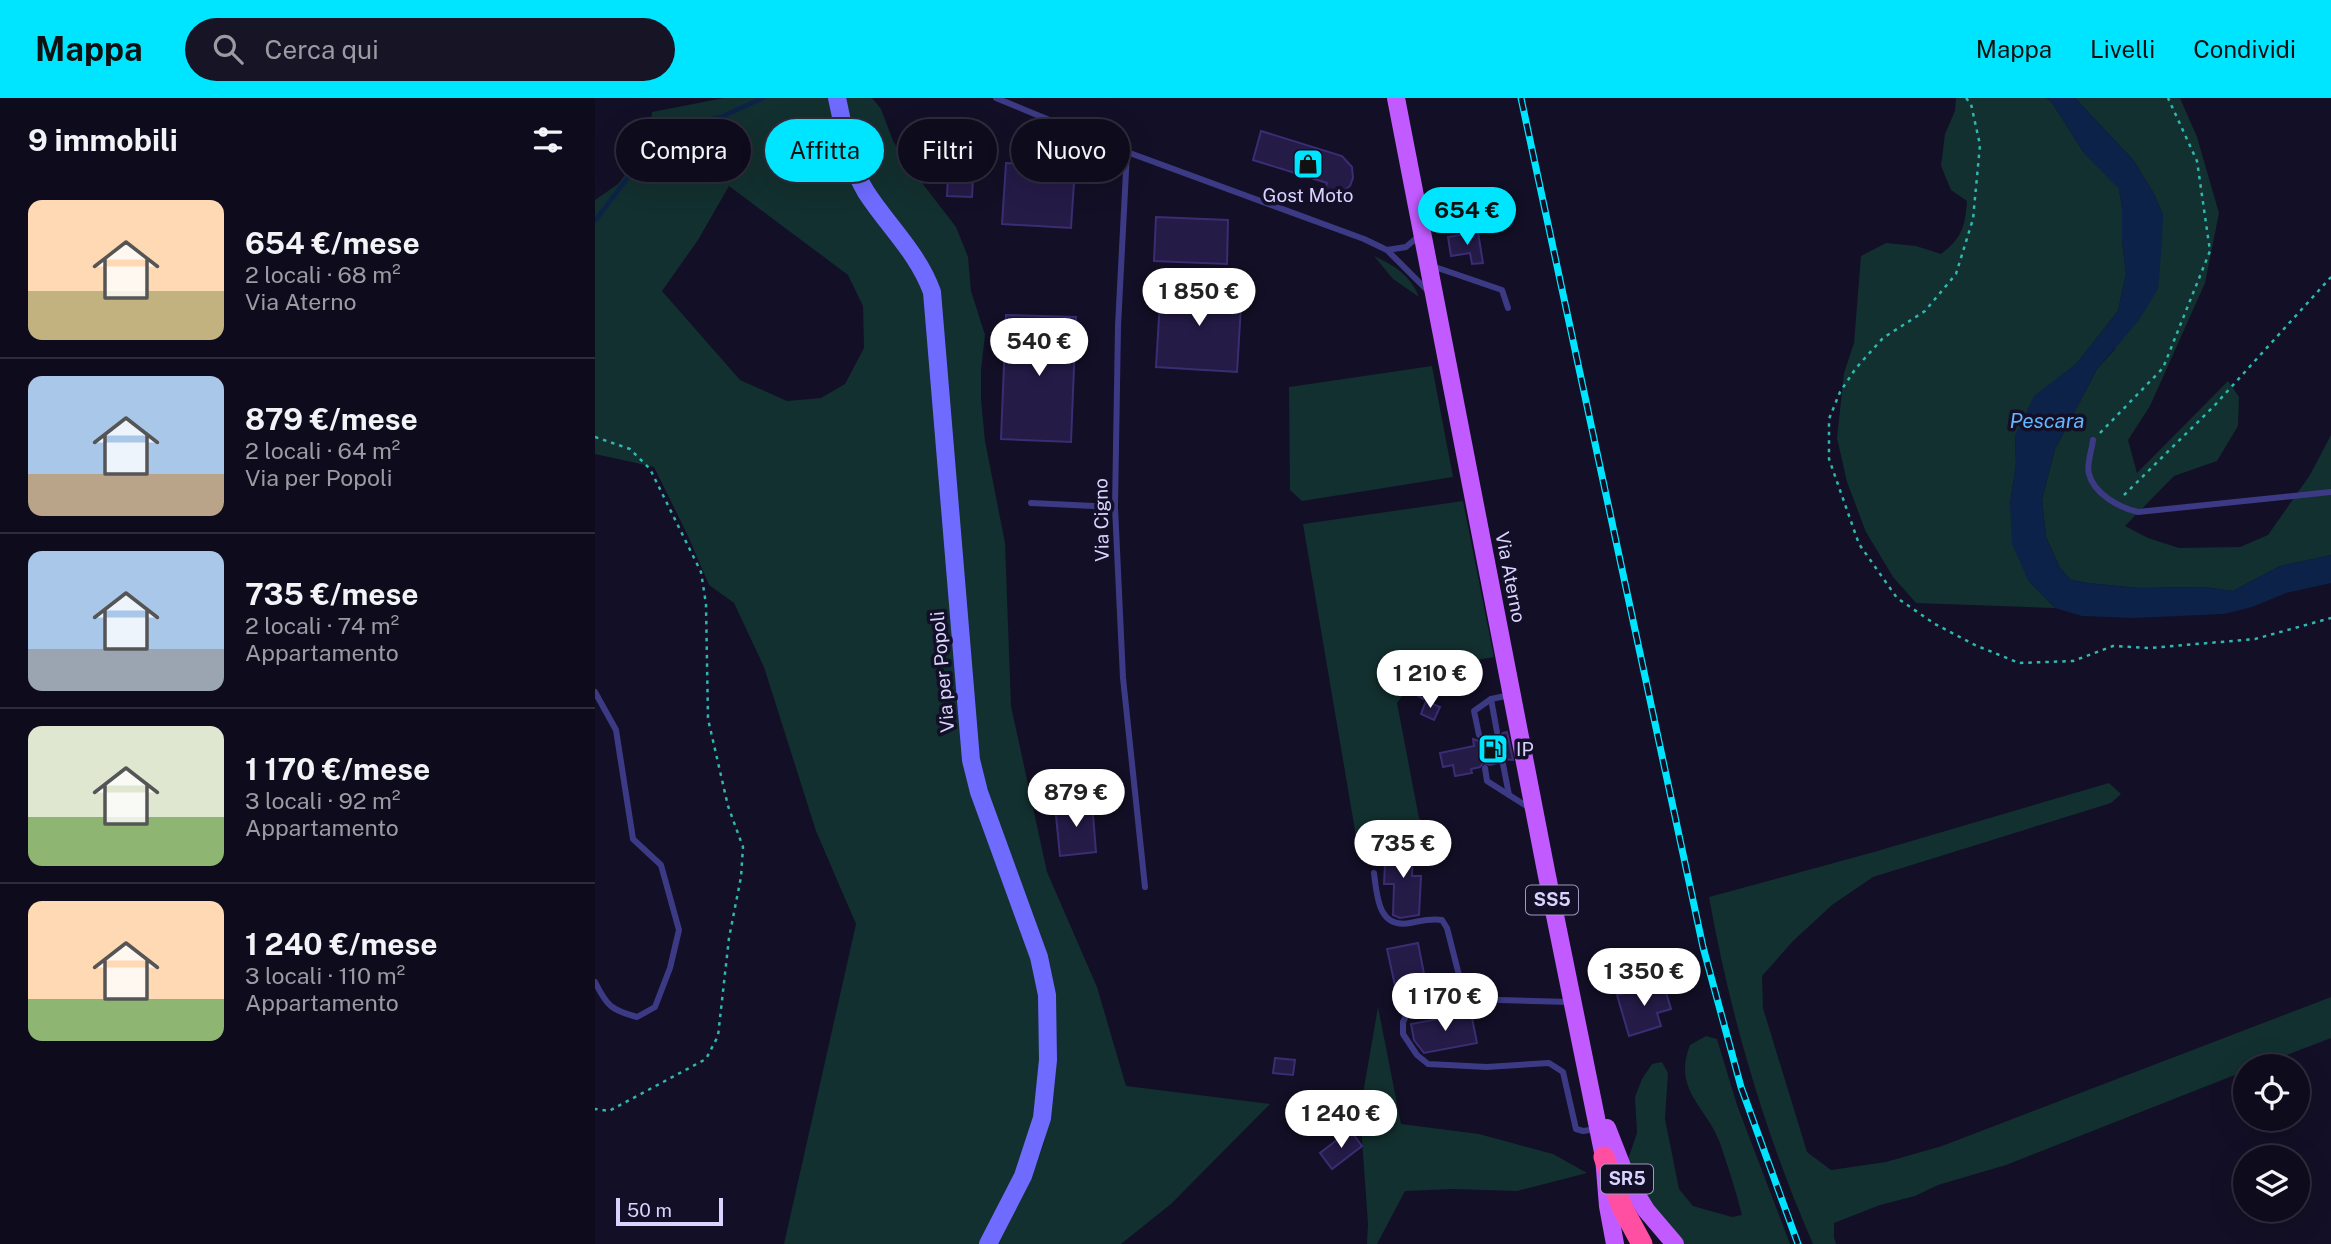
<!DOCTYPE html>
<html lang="it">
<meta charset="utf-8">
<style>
:root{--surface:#0e0b1c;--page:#171425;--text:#f1f3f6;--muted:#9b9ba3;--line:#2e2b3b;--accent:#00e5ff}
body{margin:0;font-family:"Public Sans",sans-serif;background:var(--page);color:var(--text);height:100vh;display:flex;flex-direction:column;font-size:26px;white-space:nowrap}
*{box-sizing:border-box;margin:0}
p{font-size:23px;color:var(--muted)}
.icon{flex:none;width:38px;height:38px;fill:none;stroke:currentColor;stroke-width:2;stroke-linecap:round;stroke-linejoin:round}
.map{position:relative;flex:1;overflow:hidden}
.details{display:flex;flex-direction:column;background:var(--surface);width:595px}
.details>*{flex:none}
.top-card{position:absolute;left:21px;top:21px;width:665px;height:63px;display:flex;gap:14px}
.tools{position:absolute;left:1638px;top:956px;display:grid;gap:14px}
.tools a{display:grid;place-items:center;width:77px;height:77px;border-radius:50%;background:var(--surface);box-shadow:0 7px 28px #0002,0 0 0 2px var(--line);font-size:35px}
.scale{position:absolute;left:21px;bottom:18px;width:107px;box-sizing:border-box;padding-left:7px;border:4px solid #d9d4ff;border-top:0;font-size:19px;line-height:24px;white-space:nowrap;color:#d9d4ff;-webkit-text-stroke:5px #130f26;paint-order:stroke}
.price{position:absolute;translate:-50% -60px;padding:0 16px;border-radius:24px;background:#fff;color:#222;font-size:23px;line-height:46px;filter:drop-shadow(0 2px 4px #0008)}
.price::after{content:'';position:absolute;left:50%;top:42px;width:21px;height:16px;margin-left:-10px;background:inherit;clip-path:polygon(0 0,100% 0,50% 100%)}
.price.current{background:var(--accent);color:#111}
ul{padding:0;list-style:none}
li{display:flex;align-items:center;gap:21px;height:175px;padding:0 28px}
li+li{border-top:2px solid var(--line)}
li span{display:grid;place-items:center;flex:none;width:196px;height:140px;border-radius:14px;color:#555}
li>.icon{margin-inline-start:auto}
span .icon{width:84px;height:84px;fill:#fffc;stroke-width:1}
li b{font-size:30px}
h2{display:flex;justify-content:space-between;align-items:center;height:84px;padding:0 28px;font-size:30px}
.tag{padding:0 24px;border-radius:32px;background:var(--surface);box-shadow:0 7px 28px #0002,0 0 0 2px var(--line);font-size:24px;line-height:63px}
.tag.current{background:var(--accent);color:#111}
header{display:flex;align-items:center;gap:42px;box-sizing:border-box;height:98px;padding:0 35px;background:var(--accent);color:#111}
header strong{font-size:33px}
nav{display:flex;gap:38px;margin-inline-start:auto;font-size:24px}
.search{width:490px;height:63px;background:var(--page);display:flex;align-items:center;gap:18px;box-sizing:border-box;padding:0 24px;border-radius:38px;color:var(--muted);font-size:26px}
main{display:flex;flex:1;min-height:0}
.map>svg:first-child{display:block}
</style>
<header>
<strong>Mappa</strong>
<div class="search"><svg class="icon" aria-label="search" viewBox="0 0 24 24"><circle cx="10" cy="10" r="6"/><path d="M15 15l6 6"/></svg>Cerca qui</div>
<nav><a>Mappa</a><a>Livelli</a><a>Condividi</a></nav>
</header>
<main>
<section class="details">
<h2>9 immobili<svg class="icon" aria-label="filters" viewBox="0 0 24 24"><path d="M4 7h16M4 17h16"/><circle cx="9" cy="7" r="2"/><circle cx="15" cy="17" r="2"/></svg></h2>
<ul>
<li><span style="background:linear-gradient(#ffd9b3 65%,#c2b280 0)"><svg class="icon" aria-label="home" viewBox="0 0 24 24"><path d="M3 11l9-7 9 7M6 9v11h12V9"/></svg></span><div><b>654 €/mese</b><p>2 locali · 68 m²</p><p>Via Aterno</p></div></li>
<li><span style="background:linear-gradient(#a9c7e8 70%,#b9a48a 0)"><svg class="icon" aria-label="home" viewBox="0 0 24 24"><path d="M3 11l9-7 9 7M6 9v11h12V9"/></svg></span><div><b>879 €/mese</b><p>2 locali · 64 m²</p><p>Via per Popoli</p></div></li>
<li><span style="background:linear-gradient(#a9c7e8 70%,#9aa5b1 0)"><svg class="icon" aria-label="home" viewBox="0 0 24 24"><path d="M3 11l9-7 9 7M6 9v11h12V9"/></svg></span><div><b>735 €/mese</b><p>2 locali · 74 m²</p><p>Appartamento</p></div></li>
<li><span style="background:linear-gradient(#dfe7d0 65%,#8fb573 0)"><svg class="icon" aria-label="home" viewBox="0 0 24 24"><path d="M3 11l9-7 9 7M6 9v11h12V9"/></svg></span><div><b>1 170 €/mese</b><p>3 locali · 92 m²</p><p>Appartamento</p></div></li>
<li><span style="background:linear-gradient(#ffd9b3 70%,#8fb573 0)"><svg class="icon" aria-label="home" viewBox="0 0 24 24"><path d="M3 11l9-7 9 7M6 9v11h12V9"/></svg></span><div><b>1 240 €/mese</b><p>3 locali · 110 m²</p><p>Appartamento</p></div></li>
</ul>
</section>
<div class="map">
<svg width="1736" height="1146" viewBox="0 0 1736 1146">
<rect width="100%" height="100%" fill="#130f26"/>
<!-- green -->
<g fill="#12302f" fill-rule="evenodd">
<path d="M129 0H235L240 26 330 196 366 641 437 861 445 898V962L440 1018 422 1076 385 1146H189L261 826 221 733 169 569 139 505 114 487 93 438 59 369 0 356V102L23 86 53 47 57 14ZM134 88 253 177 268 208 269 250 250 286 226 300 192 303 145 282 67 193 103 142Z"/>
<path d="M250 0H277L286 11 298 43 318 73 361 129 373 159 376 193 390 237 386 272V301L390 343 410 445 416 608 452 774 502 889 531 988 675 1006 576 1106 526 1146H402L435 1081 448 1048 455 1021 459 896 391 692 384 660 344 192 337 173 324 150 278 90 265 62Z"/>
<path d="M1361 0H1451L1456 3 1489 55 1524 90 1527 110V142L1531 176 1523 213 1482 265 1468 277 1420 338 1421 366 1415 406 1433 482 1460 510 1321 505 1298 479 1271 434 1252 384 1242 340 1249 275 1259 245 1266 158 1291 145 1321 148 1346 156C1367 140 1370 129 1372 103L1356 92 1346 68 1350 36 1360 13Z"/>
<path d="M1480 0H1585L1602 39 1624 115 1610 185 1555 308 1533 342 1542 375 1633 283 1644 299 1643 328 1622 363 1579 378 1530 428 1553 440 1584 450 1645 449 1673 437 1715 377 1736 337V457L1685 468 1638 493 1609 489 1543 490 1493 485 1476 482 1465 470 1451 439 1447 401 1460 351 1502 271 1520 251 1568 117 1559 96 1539 63Z"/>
<path d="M779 158C800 168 815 177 824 199L798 181Z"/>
<path d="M837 268 858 379 707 403 695 392 694 289Z"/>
<path d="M868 403 899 559 876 563 863 556H848L833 563 802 605 824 720 831 726 772 730 765 762 708 426Z"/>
<path d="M1514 685 1526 696 1516 705 1278 779 1237 807 1198 843 1167 878 1168 910 1212 1054 1236 1072 1291 1064 1347 1048 1736 899V940L1663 968H1650V973L1411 1067 1343 1087 1320 1098 1285 1107 1239 1125V1139L1241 1146H1218C1170 1036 1135 917 1114 799L1279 754Z"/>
<path d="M783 909 806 1026 884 1036 958 1056 992 1075 922 1093 857 1091 810 1093 782 1146H772L773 1126 765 1013Z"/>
<path d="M1111 938 1122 941 1142 1007 1195 1146H1087L1066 1122 1031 1067 1042 1035 1040 999 1047 981 1057 966 1067 964 1073 975 1070 1021 1084 1091 1098 1108 1137 1119 1147 1117C1141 1093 1133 1069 1125 1045 1112 1009 1077 992 1095 947Z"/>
</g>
<!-- water -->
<path fill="#0c2248" d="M1451 0H1480L1539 63 1559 96 1568 117 1567 144 1563 191 1544 222 1502 271 1460 351 1447 401 1451 439 1465 470 1476 482 1493 485 1543 490 1609 489 1638 493 1685 468 1736 457V485L1691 495 1657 509 1629 516 1538 520 1487 518 1460 510 1433 482 1417 446 1415 406 1421 366 1420 338 1439 298 1482 265 1523 213 1531 176 1527 142V110L1524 91 1489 55 1456 3Z"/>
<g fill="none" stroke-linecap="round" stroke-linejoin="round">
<!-- stream -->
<path stroke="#0c2248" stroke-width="4.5" d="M0 123 34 78 65 46 99 25 126 19 168 0"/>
</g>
<!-- building -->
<g fill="#241b47" stroke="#3b2d73" stroke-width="2">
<path d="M341 21 381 23 377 99 352 98 353 76 339 75Z"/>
<path d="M666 33 747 58 757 69 758 80 755 88 746 95 729 96 732 85 658 62Z"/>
<path d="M411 65 480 69 476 130 407 126Z"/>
<path d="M561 119 633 122 632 166 559 163Z"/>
<path d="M883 134 888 165 877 166 875 155 856 158 853 139Z"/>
<path d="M566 186 647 191 642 274 561 269Z"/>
<path d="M411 217 481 219 476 344 406 341Z"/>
<path d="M824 581 836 588 828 601 816 593Z"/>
<path d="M831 603 845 609 839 622 826 616Z"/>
<path d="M912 634 918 662 906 661 902 665 895 667 888 665 885 669 876 671 877 675 860 678 858 667 848 669 845 655 879 648 878 641 884 643 889 638 897 637 904 639 908 635Z"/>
<path d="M497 704 501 754 465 758 460 708Z"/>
<path d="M791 745 818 746 817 778H826L824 817 805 820 798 817 799 786H789Z"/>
<path d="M823 845 831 886 801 892 792 851Z"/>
<path d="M1068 884 1076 911 1062 915 1066 928 1034 938 1022 897Z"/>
<path d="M876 915 882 945 829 955 819 942 816 926Z"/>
<path d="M680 960 700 962 698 977 678 975Z"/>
<path d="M755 1032 767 1048 737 1071 725 1055Z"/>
</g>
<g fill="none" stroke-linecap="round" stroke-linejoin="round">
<!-- path -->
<g stroke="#2fb8b0" stroke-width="2.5" stroke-dasharray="3.5 5" stroke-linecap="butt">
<path d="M1371 0 1376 6 1385 47 1378 121 1361 176 1330 213 1288 240 1261 270 1245 294 1234 321V361L1264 446 1302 500 1340 526 1380 547 1424 565 1478 563 1518 548 1555 550 1660 541 1736 520"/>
<path d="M1505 335 1568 270 1615 153 1602 63 1573 0"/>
<path d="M0 339 35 351 55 371 106 474 111 506 113 621 133 708 148 749 146 779 134 840 123 938 111 961 14 1013 0 1011"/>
<path d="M1529 397 1619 308 1736 179"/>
</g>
<!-- service -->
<g stroke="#3d3a85" stroke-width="6">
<path d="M401 0 532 54 769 141 792 152 833 193"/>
<path d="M532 54 523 228 520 409 528 580 550 789"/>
<path d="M792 152 811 149 824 138"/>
<path d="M837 168 907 192 913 210"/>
<path d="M1498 342C1497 352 1491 367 1494 376 1499 396 1525 410 1543 414L1736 394"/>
<path d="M436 405 520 409"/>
<path d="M0 594 21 632 38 741 66 767 84 832 75 870 60 909 42 919C16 912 12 908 0 884"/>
<path d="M896 601 902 634"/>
<path d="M884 637 879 613 896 601 915 597"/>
<path d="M908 666 914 697"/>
<path d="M890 670 892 683 936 711"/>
<path d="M779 775C782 798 783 831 815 825 826 823 836 820 847 822L852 830 867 889 874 902"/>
<path d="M975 904 832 900 816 909 808 924V936L822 957 833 966 892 969 954 965 968 974 981 1031 988 1033 1002 1031"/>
</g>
<!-- secondary -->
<path stroke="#6f6bff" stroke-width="18" d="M242 0C249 31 254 66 271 94 293 128 323 155 337 194L376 662 384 694 444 859 452 897 453 962 447 1020 428 1078 393 1146"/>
<!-- primary -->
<g stroke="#c25bff" stroke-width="18">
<path d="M801 0 951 773 1009 1059 1013 1108 1020 1146"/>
<path d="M1012 1030 1032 1081 1051 1112 1080 1146"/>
</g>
<!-- motorway -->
<path stroke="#ff4fa3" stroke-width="21" d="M1009 1059 1027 1109 1047 1146"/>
<!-- rail casing -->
<g stroke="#00e5ff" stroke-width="7">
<path id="rail" d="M926 0 1108 849 1146 989 1203 1146"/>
</g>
<!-- rail -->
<use href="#rail" stroke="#130f26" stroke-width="4.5" stroke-dasharray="13" stroke-linecap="butt"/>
</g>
<!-- icons -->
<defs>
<g id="shop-square" transform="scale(1.575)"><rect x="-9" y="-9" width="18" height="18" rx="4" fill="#00e5ff" stroke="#130f26"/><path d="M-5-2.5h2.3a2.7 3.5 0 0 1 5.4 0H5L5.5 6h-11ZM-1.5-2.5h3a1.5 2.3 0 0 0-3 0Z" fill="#111"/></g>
<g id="fuel-square" transform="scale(1.575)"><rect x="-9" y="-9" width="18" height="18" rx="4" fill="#00e5ff" stroke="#130f26"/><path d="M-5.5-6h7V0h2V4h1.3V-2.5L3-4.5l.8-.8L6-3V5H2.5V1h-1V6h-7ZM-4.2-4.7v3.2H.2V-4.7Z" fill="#111"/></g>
</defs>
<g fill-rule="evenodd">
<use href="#shop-square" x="713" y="66"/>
<use href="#fuel-square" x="898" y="651"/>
</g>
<g text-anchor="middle" stroke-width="7" stroke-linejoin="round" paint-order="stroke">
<!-- shield labels -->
<g fill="#130f26" stroke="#9e99be" stroke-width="2">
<rect x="931" y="787.5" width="52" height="29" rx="5"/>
<rect x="1006" y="1066.5" width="52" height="29" rx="5"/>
</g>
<g font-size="18" font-weight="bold" fill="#d9d4ff">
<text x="957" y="808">SS5</text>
<text x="1032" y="1087">SR5</text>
</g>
<!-- poi labels -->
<g font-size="19" fill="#d9d4ff" stroke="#130f26">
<text x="713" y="104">Gost Moto</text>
<text x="921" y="658" text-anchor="start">IP</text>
</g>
<!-- street labels -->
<g font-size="19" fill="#d9d4ff" stroke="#130f26">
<text transform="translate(506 422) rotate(-91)" y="7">Via Cigno</text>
<text transform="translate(916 479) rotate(79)" y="7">Via Aterno</text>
<text transform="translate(347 574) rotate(-95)" y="7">Via per Popoli</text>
</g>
<!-- water labels -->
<g font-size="21" font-style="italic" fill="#62b6ff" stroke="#130f26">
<text x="1452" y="330">Pescara</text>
</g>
</g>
</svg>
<div class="tools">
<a><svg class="icon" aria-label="locate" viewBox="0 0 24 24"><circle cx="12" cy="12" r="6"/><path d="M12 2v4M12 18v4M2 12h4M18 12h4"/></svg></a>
<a><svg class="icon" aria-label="layers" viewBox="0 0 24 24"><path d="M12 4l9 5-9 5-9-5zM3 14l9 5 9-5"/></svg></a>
</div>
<div class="scale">50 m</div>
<b class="price current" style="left:872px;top:149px">654 €</b>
<b class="price" style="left:604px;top:230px">1 850 €</b>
<b class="price" style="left:444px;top:280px">540 €</b>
<b class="price" style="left:835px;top:612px">1 210 €</b>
<b class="price" style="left:481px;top:731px">879 €</b>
<b class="price" style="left:808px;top:782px">735 €</b>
<b class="price" style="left:1049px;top:910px">1 350 €</b>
<b class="price" style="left:850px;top:935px">1 170 €</b>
<b class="price" style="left:746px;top:1052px">1 240 €</b>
<div class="top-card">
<a class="tag">Compra</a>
<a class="tag current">Affitta</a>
<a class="tag">Filtri</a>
<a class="tag">Nuovo</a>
</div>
</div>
</main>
